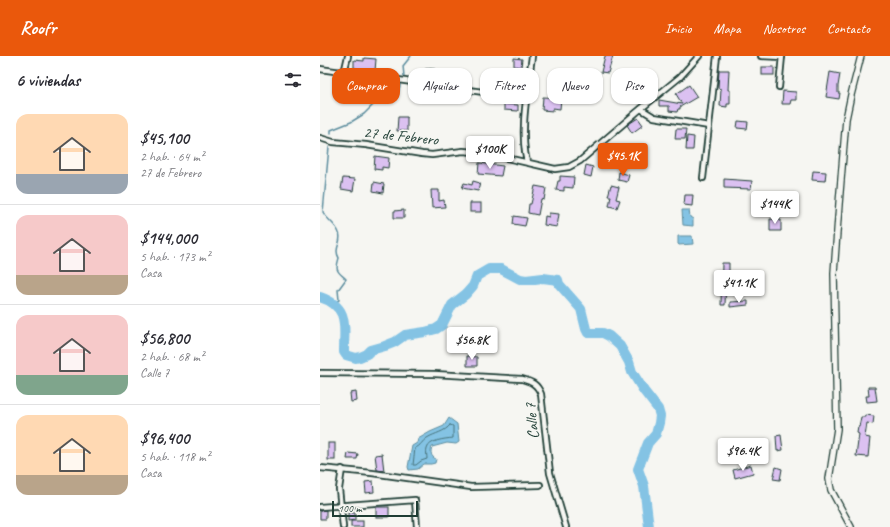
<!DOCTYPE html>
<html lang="es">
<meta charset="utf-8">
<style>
:root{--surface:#fff;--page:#f7f7f7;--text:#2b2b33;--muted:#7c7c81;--line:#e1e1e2;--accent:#ea580c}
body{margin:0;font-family:Caveat,sans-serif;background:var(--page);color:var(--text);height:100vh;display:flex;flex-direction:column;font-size:15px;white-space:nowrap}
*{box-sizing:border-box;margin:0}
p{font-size:13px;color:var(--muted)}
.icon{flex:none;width:22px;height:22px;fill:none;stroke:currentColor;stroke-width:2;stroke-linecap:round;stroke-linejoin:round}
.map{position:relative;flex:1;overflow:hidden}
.details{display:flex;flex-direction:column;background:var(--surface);width:320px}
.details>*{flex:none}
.top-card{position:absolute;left:12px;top:12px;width:380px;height:36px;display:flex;gap:8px}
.scale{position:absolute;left:12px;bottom:10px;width:86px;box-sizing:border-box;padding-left:4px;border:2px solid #1f3d34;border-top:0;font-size:11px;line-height:14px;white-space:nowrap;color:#1f3d34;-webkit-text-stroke:3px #f6f6f2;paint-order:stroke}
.price{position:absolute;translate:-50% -34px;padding:0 9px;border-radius:4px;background:#fff;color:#222;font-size:13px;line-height:26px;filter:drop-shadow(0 1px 2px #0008)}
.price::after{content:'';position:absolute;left:50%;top:24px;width:12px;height:9px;margin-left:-6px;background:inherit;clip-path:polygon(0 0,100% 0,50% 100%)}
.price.current{background:var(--accent);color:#fff}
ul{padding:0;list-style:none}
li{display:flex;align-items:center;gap:12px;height:100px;padding:0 16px}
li+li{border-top:1px solid var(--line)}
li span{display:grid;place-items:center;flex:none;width:112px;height:80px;border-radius:12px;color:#555}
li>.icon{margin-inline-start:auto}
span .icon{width:48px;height:48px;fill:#fffc;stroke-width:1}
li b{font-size:17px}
h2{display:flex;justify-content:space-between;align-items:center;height:48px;padding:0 16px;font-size:17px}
.chip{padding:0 14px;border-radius:12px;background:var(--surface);box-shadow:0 1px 3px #0004;font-size:14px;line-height:36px}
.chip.current{background:var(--accent);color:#fff}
header{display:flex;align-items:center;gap:24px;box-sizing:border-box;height:56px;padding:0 20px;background:var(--accent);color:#fff}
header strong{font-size:19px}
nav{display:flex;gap:22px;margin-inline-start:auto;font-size:14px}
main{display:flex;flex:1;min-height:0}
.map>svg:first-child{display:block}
</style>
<header>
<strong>Roofr</strong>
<nav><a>Inicio</a><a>Mapa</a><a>Nosotros</a><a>Contacto</a></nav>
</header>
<main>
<section class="details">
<h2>6 viviendas<svg class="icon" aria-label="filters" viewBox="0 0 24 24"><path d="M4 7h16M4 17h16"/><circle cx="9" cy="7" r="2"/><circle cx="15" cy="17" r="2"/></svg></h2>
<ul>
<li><span style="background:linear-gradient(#ffd9b3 75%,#9aa5b1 0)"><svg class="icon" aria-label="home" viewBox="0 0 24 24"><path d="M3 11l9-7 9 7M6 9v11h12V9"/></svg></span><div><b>$45,100</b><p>2 hab. · 64 m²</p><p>27 de Febrero</p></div></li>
<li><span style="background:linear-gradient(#f6c9c9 75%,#b9a48a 0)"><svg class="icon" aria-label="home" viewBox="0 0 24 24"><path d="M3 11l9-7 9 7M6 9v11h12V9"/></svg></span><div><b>$144,000</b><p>5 hab. · 173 m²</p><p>Casa</p></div></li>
<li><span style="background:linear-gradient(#f6c9c9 75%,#7fa58c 0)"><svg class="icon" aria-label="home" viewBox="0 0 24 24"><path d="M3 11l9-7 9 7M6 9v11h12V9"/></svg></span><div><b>$56,800</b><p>2 hab. · 68 m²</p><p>Calle 7</p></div></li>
<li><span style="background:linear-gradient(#ffd9b3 75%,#b9a48a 0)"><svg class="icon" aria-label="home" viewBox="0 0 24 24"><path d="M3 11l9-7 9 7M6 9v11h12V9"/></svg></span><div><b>$96,400</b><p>5 hab. · 118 m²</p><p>Casa</p></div></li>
</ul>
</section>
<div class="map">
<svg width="570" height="471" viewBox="0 0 570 471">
<rect width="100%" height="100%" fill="#f6f6f2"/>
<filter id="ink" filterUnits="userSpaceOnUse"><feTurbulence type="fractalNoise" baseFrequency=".025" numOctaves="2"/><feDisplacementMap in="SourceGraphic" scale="8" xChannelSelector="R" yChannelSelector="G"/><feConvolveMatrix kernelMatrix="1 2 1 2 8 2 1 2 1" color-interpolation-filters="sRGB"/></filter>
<g filter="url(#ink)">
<!-- water -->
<g fill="#84c3e4" stroke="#5c8d9e">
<path d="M362 154H369L370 161 373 163V170L363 169Z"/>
<path d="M358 180H372L373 188 359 189 358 188Z"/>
<path d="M129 362 137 368 139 386 136 388 127 387 112 391C110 396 111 401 116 403L115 407 111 408H104L98 413 89 414 88 411 92 390 97 387 98 383 110 376 124 370Z"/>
</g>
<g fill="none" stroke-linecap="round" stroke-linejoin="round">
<!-- shore -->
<path stroke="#47737a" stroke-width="1" d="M130 369 133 370V382C125 383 109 384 107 393 106 396 107 400 107 403L101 405 96 409H93L95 392C101 390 102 385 107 382 115 377 125 376 130 369Z"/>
<!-- stream -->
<g stroke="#5c8d9e" stroke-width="1.5">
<path d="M84 20 83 10 91 0"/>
<path d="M11 77V74L31 66 44 58 55 47 62 43 78 38 80 29"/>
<path d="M9 91 3 156C7 164 16 168 19 177 23 186 13 192 19 202 15 215 17 215 26 223L18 234 19 244 14 247"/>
</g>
<!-- river -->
<path stroke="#84c3e4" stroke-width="10" d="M0 241C30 251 24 270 24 296L26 299 36 302 40 301 47 298 51 294 65 290 75 286 85 279 105 276 116 273 122 269 132 249 146 238 153 230 157 220 169 213H181L200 223 206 224 223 222 238 224 239 228 261 253 266 273 268 277H283L289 280 300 290 309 306 312 316 324 335 338 353 340 360 339 367 336 378 328 387 318 413 324 430 329 471"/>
</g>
<!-- building -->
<g fill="#dbc1f1" stroke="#1f3d34">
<path d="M285 0H293L288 17 281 16Z"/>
<path d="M44 2 56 3 55 15 34 12V4L44 5Z"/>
<path d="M194 2 202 3 201 11 194 10Z"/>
<rect x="442" y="11" width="12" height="8"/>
<path d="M106 12 115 13 114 20 105 19Z"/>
<path d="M399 14H409L408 34H410V48H407V51L400 50 401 33 398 32Z"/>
<path d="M330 16 331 24 323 25 322 18Z"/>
<path d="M510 16 520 18 518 30V37H520L519 43 506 41Z"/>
<path d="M22 24H32L31 38H21Z"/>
<path d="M57 27H66V30H69L68 35H65V39H56Z"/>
<path d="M369 29 377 41 360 51V53H358L357 56 349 55V50H339V44L362 48 356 38Z"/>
<path d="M463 35 476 36V44H471L470 48H462Z"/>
<path d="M223 41 241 42 240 53 233 52V55L222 54Z"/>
<path d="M184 48 198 49V55L184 54Z"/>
<path d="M78 61H87V75H77Z"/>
<path d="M318 62 323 69 312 77 307 69Z"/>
<path d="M418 65 428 66 427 73 417 72Z"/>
<path d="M356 73H366L365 83H355Z"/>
<path d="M367 80 374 81 373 94H366Z"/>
<path d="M55 100 69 102 68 112 62 111V114L54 113Z"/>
<path d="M159 107 183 110 181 120 158 118Z"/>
<path d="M266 109 273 111 271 121 264 119Z"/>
<path d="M493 115 506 116 505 125 492 124Z"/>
<path d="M299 116 309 119 307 126 298 124Z"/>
<path d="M240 120 254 121 253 132 244 131V135L236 134 238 125H240Z"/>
<path d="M23 122 35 123 33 135 21 133Z"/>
<path d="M404 123 432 125 431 133 404 132Z"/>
<path d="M153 125 160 127 158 135 142 132 144 127 152 129Z"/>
<path d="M54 126 64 128 63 137 53 135Z"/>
<path d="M291 129 299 131 296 143 300 144 297 152 289 150 291 140H288Z"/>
<path d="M215 130 226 132 224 144 221 143 218 159 208 157 209 148H211Z"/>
<path d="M111 134H119V145L124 144 125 151 112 152Z"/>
<path d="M365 139H373L372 150 364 149Z"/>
<rect x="150" y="147" width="11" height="9"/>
<path d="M84 154V162H74V155Z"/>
<path d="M229 157 239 158 237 171 224 169 225 160 229 161Z"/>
<path d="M194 160 207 162 205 170 193 168Z"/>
<path d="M450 163 461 164V175H450Z"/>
<path d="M402 207H409V220H407L406 222 405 249H401Z"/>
<path d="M428 245V249L410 251V246Z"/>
<path d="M147 300 157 301V310H147Z"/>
<path d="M548 331H555L557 345 547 346 546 340H549Z"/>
<path d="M36 336 37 345 31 346 30 337Z"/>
<path d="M545 359 554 360 553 368 547 367 545 381 550 382 548 401 536 400 539 378 537 377 538 371H539L541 361H545Z"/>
<path d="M461 379 463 394 457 395 456 380Z"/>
<rect x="8" y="387" width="7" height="17"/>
<path d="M28 397 38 398 37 403H27Z"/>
<path d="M62 398 64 415 57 414 55 399Z"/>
<path d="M431 409 433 417 415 422 413 414Z"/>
<path d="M456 411 462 413 460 424 453 423Z"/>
<path d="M53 425 54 436 46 437 45 426Z"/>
<rect x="56" y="451" width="13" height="10"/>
<path d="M6 454V463H0V455Z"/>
<path d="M28 457H35V464L28 465Z"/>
<rect x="31" y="465" width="12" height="6"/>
</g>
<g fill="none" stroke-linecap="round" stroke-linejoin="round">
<!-- minor casing -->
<g stroke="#1f3d34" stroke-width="8">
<g id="minor">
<path d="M441 0 462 1"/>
<path d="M0 13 206 42"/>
<path d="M24 17 28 0"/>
<path d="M459 31 462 0"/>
<path d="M321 53 334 61 389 70"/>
<path d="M0 82 13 86 46 89 102 98 112 99 143 95 165 97 235 113 249 111 260 105 317 56 360 21 379 0"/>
<path d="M207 106C199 75 208 32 212 0"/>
<path d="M383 122 397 0"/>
<path d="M0 317 114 318 202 323C212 326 217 328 221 338L230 417 246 471"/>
<path d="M0 412 52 417 151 431 220 429"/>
<path d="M22 413 19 433 23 471"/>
<path d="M0 451 95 444 97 471"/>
</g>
</g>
<!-- tertiary casing -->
<g stroke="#1f3d34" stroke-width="8">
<path id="tertiary" d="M531 471 511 434 509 423 517 373 514 217 519 148 526 63 531 39 541 0"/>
</g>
<!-- minor -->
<use href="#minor" stroke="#f6f6f2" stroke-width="4.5"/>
<!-- tertiary -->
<use href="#tertiary" stroke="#f6f6f2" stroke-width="5.5"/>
</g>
</g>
<g text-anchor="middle" stroke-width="3.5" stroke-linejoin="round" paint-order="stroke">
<!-- street labels -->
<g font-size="16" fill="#1f3d34" stroke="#f6f6f2">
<text transform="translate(81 79) rotate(6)" y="6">27 de Febrero</text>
<text transform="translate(211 365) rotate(-96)" y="6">Calle 7</text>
</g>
</g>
</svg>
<div class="scale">100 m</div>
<b class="price" style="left:170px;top:114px">$100K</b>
<b class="price current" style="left:303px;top:121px">$45.1K</b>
<b class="price" style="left:455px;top:169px">$144K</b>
<b class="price" style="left:419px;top:248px">$41.1K</b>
<b class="price" style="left:152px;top:305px">$56.8K</b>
<b class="price" style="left:423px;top:416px">$96.4K</b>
<div class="top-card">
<a class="chip current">Comprar</a>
<a class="chip">Alquilar</a>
<a class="chip">Filtros</a>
<a class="chip">Nuevo</a>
<a class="chip">Piso</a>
</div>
</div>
</main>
